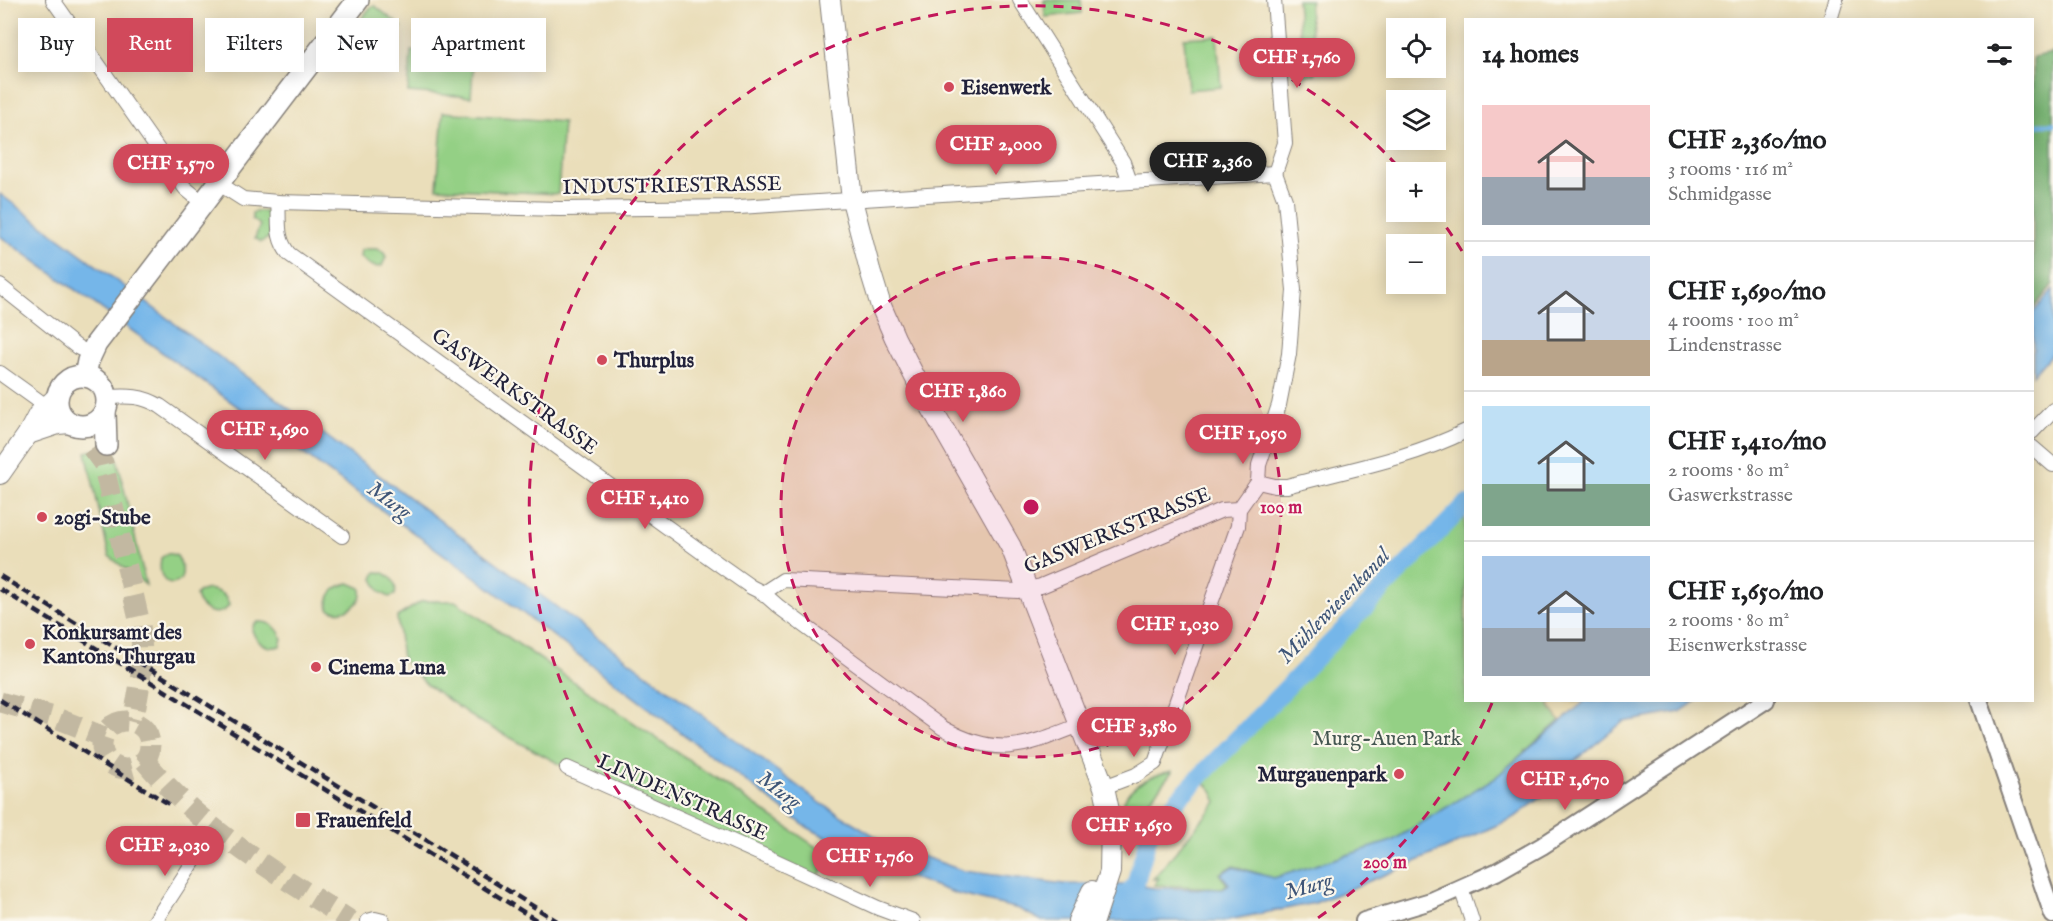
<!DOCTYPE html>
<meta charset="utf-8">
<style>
:root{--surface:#fff;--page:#f6f6f6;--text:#202124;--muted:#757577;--line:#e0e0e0;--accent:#d1495b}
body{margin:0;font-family:"IM FELL English",serif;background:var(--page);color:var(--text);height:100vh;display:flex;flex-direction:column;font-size:22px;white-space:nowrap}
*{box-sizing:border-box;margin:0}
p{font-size:20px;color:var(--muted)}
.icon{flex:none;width:33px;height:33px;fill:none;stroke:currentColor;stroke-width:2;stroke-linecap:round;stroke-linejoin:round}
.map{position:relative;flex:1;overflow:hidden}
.details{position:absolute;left:1464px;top:18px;width:570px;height:684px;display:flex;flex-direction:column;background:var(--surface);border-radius:0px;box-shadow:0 3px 15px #0003}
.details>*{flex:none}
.top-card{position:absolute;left:18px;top:18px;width:570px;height:54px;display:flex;gap:12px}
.tools{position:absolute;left:1386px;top:18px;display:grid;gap:12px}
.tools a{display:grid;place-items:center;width:60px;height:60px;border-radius:0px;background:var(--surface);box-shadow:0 3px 15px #0003;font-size:30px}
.price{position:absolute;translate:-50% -51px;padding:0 14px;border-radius:21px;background:var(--accent);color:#fff;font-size:20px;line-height:39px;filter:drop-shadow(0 2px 3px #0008)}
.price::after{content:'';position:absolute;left:50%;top:36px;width:18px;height:14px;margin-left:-9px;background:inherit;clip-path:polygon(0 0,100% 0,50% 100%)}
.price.selected{background:#222;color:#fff}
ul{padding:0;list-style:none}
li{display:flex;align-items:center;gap:18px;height:150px;padding:0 18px}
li+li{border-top:2px solid var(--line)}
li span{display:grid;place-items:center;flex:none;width:168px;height:120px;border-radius:0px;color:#555}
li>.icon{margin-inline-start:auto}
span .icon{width:72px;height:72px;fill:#fffc;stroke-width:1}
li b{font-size:26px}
h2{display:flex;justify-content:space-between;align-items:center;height:72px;padding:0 18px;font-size:26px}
.chip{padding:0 21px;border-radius:0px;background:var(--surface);box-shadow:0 3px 15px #0003;font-size:21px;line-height:54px}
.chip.selected{background:var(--accent);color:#fff}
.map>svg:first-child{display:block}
</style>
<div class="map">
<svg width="2053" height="921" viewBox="0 0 2053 921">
<rect width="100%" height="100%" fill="#fbf7ec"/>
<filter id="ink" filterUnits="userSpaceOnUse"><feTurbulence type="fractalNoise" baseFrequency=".0167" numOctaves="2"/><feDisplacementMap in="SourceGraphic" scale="12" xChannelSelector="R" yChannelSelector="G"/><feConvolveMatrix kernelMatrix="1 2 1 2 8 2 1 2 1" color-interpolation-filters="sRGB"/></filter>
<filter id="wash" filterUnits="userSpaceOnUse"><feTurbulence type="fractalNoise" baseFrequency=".008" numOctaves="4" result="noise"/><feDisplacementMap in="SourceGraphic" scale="24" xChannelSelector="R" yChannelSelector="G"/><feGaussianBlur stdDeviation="1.35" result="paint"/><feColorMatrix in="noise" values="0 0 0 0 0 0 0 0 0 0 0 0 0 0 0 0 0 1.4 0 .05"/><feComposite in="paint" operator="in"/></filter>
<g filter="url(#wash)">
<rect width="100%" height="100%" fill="#eadeba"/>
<!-- green -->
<g fill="#94d085" stroke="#5b7960" stroke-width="1.5">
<path d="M1044 0H1081L1082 13 1045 17Z"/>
<path d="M1297 0H1311L1309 8 1315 74 1303 76Z"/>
<path d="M375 6 402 27 388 48 356 25 371 7Z"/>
<path d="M1217 36 1221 87 1188 90 1184 38Z"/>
<path d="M411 51 474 56 471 97 408 92Z"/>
<path d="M443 112 563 122 558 194 437 188Z"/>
<path d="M259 211 268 212 271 222 269 238 261 242 255 238 260 225 252 219V213Z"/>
<path d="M365 249C375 249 382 247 386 257L382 266C373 269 367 263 360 257L361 250Z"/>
<path d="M114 445 146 585 109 556 86 452Z"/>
<path d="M1465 507 1466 700 1589 701 1581 702 1496 777 1392 841 1274 878 1234 866 1230 867 1219 874 1227 884 1222 888 1154 885 1159 878 1153 879 1217 802 1211 789 1195 774 1214 760Z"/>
<path d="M168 553 177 556C197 588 154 597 161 558Z"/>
<path d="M376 572C389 571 398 583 395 595L389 597 380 592 373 579Z"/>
<path d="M349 583 361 588C364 605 343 617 329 609 325 595 336 586 349 583Z"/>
<path d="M208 589C219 591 226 594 229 605 220 620 199 611 196 596L198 592Z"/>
<path d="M422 601H455L828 855 817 881 567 768 477 720 426 684 402 659 397 617Z"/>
<path d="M258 622C270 621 279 628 282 639L280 646C267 650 256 643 252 630L254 624Z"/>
<path d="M1172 771V772L1147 803 1129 831 1127 830C1126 822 1122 809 1124 801 1130 784 1156 774 1172 771Z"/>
</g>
<!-- forest -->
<path fill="#77b272" stroke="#4c6a56" stroke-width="1.5" d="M2053 53V284L2033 309V57Z"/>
<!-- sand -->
<path fill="#eeda9e" stroke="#887e6c" stroke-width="1.5" d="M1555 701H1607L1560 721 1548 704Z"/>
<!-- water -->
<g fill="#74b6e9" stroke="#4b6c92" stroke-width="1.5">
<path d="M0 194 822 804 888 844 964 871 1064 884 1135 885 1154 888 1223 889 1229 884 1221 874 1232 867 1274 878 1392 841 1496 777 1585 701H1696L1680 712 1623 722 1562 771 1543 796 1515 817 1404 867 1315 903 1223 921H1042L1019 909 957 894 882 867 805 826 475 577 0 236Z"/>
<path d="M2053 289V352L2033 375V313Z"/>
</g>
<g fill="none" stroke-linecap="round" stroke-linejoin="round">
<!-- stream -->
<path stroke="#74b6e9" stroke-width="5" d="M2032 129 2039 124H2053"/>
<!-- canal -->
<path stroke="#74b6e9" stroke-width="18" d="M1120 902 1135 885 1149 835 1179 798 1466 504"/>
</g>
</g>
<g filter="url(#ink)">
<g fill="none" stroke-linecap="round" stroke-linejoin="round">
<!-- primary-tunnel -->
<g stroke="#c2b8a1" stroke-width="21" stroke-dasharray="21 10" stroke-linecap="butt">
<path d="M92 448 103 463 140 624C144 659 141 689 132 722"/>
<path d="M0 702 54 717 104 737"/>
<circle cx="126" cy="745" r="24"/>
<path d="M145 761C202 830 276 873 351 921"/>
</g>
<!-- minor casing -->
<g stroke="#86807a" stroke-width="16">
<g id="minor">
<path d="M53 0 185 188 203 203"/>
<path d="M1020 0 1123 162 1130 182 1275 173 1285 200 1294 290 1289 354 1279 405 1259 465 1258 482 1239 509 1238 526 1155 763 1136 775 1104 787"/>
<path d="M1274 0 1285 143 1275 173"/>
<path d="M1830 20 1836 0"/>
<path d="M218 183 243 199 278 202 560 209 739 207 1130 182"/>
<path d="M278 202C280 222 275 237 289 254L703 553 751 587 763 593 779 607 943 728C998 759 1026 746 1080 725"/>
<path d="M0 286 77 347 91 354"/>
<path d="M0 373 46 406"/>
<path d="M107 397C128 396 141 395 160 406L342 536"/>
<path d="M2032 432 2053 410"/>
<path d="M2032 447 2053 465"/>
<path d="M1258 482 1275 486H1287C1347 470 1410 459 1466 431"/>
<path d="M763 593 783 580 1018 591 1041 586 1222 510 1239 509"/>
<path d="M567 768 765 856 878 908 913 921"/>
<path d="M1461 888 1472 921"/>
<path d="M155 921 201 850"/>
<path d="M368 921 375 919 383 921"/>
</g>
</g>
<!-- tertiary casing -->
<g stroke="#86807a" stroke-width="20">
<g id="tertiary">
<path d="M1979 700 2053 915"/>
<path d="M1364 921 1431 901 1496 872 1542 846 1766 700"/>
</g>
</g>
<!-- secondary casing -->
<g stroke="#86807a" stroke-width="22">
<g id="secondary">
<path d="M830 0 852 200 870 270 881 306 895 338 922 391 1011 547 1104 787 1111 820 1110 872 1094 921"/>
<path d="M28 434 58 424 70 423"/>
<path d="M0 474 28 434 38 415 58 396"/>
<path d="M1078 921 1092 891"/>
</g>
</g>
<!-- primary casing -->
<g stroke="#86807a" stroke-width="24">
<g id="primary">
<path d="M85 376 88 361 96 344 358 0"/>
<circle cx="82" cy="401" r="25"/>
<path d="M105 412 106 445"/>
</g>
</g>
<!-- minor -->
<use href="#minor" stroke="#fff" stroke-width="14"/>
<!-- tertiary -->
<use href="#tertiary" stroke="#fff" stroke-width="16"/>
<!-- secondary -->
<use href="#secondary" stroke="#fff" stroke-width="20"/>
<!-- primary -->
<use href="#primary" stroke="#fff" stroke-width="21"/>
<!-- rail -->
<g stroke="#22223b" stroke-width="4.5" stroke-dasharray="9 4.5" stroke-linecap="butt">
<path d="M0 576 557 921"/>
<path d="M0 589 538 921"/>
<path d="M0 700 172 806"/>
</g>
</g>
</g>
<!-- distance rings -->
<circle cx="1031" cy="507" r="250" fill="#c2185b" fill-opacity=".12"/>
<g fill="none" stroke="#c2185b" stroke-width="3" stroke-dasharray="10 8">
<circle cx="1031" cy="507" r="250"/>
<path d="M1492 703A501 501 0 0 1 1315 920M747 920A501 501 0 1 1 1403 172M1436 213A501 501 0 0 1 1465 256"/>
</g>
<!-- markers -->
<g fill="#d1495b" stroke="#fbf7ec" stroke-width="2">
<circle cx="949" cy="87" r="6"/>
<circle cx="602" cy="360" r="6"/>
<circle cx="42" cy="517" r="6"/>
<circle cx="30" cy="644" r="6"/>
<circle cx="316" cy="667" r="6"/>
<circle cx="1399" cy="774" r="6"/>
<rect x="295" y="812" width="16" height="16" rx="3"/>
</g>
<g text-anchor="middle" stroke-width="4.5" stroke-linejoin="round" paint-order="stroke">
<!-- poi labels -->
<g font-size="21" font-weight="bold" fill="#22223b" stroke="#fbf7ec" text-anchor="start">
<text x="961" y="94">Eisenwerk</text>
<text x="614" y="367">Thurplus</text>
<text x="54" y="524">20gi-Stube</text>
<text x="42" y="639">Konkursamt des<tspan x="42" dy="24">Kantons Thurgau</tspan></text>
<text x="328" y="674">Cinema Luna</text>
<text x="1387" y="781" text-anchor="end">Murgauenpark</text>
<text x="316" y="827">Frauenfeld</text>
</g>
<!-- street labels -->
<g font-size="21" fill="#22223b" stroke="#fbf7ec">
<text transform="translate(672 185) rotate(-1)" y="7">INDUSTRIESTRASSE</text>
<text transform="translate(515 391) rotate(36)" y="7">GASWERKSTRASSE</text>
<text transform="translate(1117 530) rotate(-22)" y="7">GASWERKSTRASSE</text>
<text transform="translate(683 797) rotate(24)" y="7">LINDENSTRASSE</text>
</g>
<!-- park labels -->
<g font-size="21" fill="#445651" stroke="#fbf7ec">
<text x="1387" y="745">Murg-Auen Park</text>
</g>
<!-- water labels -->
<g font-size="22" font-style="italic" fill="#3f5678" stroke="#fbf7ec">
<text transform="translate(390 499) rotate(36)" y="8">Murg</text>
<text transform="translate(1333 605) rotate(-46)" y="8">Mühlewiesenkanal</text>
<text transform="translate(780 789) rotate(37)" y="8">Murg</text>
<text transform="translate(1308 885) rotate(-16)" y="8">Murg</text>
</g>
</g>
<circle cx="1031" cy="507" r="9" fill="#c2185b" stroke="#fbf7ec" stroke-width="3"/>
<g font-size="18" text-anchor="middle" font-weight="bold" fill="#c2185b" stroke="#fbf7ec" stroke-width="4.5" stroke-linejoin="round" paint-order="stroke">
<text x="1281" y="513">100 m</text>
<text x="1385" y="868">200 m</text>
</g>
</svg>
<div class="tools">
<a><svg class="icon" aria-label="locate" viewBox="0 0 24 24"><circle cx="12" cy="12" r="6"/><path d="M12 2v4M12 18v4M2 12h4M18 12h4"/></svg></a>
<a><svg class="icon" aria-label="layers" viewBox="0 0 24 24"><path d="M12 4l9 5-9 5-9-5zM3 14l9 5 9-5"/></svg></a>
<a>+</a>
<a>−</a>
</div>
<b class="price" style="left:1297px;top:89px">CHF 1,760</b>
<b class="price" style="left:996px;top:176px">CHF 2,000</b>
<b class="price selected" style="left:1208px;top:193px">CHF 2,360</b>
<b class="price" style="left:171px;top:195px">CHF 1,570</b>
<b class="price" style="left:963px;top:423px">CHF 1,860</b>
<b class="price" style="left:265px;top:461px">CHF 1,690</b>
<b class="price" style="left:1243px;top:465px">CHF 1,050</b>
<b class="price" style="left:645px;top:530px">CHF 1,410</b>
<b class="price" style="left:1175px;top:656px">CHF 1,030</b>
<b class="price" style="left:1134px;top:758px">CHF 3,580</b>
<b class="price" style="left:1565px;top:811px">CHF 1,670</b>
<b class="price" style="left:1129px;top:857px">CHF 1,650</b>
<b class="price" style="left:165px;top:877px">CHF 2,030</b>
<b class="price" style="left:870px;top:888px">CHF 1,760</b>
<div class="top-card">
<a class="chip">Buy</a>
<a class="chip selected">Rent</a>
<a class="chip">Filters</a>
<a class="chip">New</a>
<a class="chip">Apartment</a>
</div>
<section class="details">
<h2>14 homes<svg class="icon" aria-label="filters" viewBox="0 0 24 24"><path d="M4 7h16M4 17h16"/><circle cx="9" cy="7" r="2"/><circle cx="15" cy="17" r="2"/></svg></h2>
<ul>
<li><span style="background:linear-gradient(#f6c9c9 60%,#9aa5b1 0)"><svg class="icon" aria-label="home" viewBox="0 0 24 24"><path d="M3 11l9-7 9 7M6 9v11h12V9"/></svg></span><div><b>CHF 2,360/mo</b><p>3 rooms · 116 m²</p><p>Schmidgasse</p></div></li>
<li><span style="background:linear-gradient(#c9d6e8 70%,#b9a48a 0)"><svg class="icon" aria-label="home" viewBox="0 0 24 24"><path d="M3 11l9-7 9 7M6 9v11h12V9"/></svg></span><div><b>CHF 1,690/mo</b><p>4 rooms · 100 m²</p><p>Lindenstrasse</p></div></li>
<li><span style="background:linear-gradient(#bfe0f5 65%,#7fa58c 0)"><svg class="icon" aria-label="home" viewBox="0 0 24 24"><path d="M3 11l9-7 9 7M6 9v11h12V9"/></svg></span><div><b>CHF 1,410/mo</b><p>2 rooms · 80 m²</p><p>Gaswerkstrasse</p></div></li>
<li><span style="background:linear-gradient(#a9c7e8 60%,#9aa5b1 0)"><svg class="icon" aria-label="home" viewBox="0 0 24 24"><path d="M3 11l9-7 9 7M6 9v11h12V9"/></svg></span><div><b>CHF 1,650/mo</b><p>2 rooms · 80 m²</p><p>Eisenwerkstrasse</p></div></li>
</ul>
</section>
</div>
